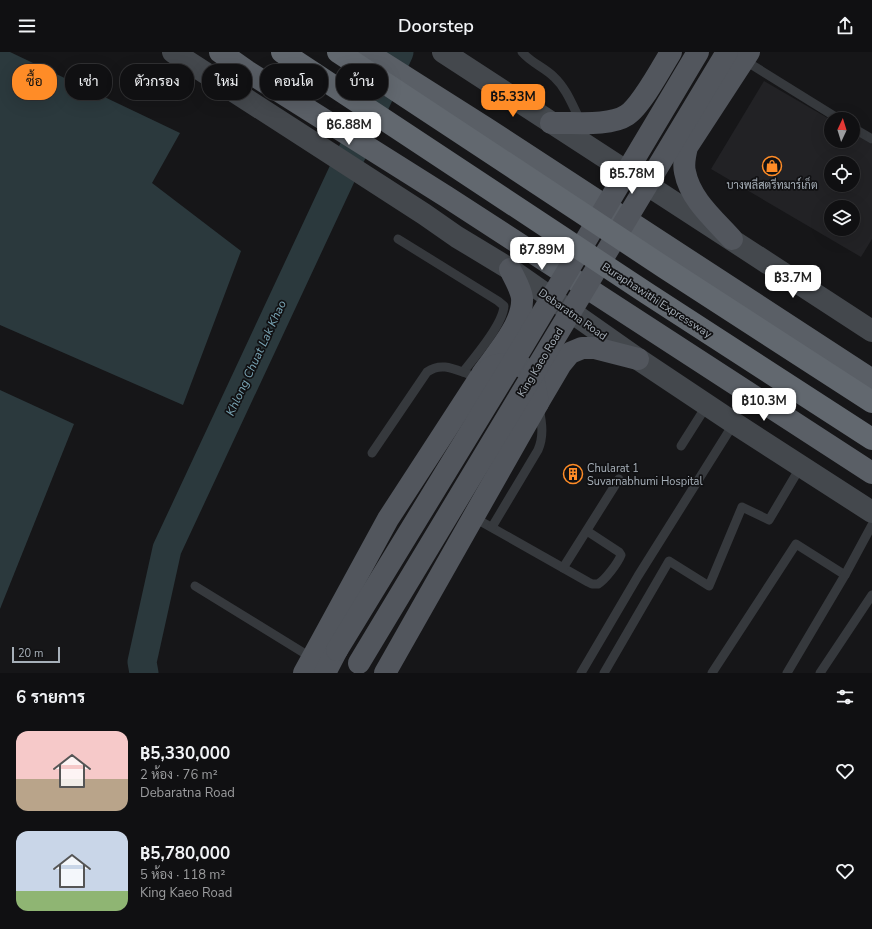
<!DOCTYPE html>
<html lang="th">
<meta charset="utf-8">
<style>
:root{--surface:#101012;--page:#1e1e20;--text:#f1f3f6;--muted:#9c9d9f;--line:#303032;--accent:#ff8c27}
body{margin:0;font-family:"Nunito Sans",Sarabun,sans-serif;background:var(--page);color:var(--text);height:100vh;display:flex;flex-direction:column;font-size:15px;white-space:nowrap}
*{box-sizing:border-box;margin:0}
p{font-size:13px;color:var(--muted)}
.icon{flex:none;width:22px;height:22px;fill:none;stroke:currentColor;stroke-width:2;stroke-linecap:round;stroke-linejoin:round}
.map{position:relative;height:621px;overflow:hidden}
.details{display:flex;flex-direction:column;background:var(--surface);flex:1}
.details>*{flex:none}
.hud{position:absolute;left:12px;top:12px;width:400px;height:36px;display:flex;gap:8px}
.needle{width:26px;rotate:4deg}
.controls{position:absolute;left:824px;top:60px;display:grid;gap:8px}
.controls a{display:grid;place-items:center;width:36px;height:36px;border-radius:50%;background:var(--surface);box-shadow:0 4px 16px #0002,0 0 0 1px var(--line);font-size:20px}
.scale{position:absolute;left:12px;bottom:10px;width:48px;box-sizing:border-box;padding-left:4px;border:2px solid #a7b0b9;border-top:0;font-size:11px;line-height:14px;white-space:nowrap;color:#a7b0b9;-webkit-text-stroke:3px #111113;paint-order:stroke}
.price{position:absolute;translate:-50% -34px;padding:0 9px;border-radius:8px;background:#fff;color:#222;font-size:13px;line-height:26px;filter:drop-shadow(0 1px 2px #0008)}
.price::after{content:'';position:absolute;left:50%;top:24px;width:12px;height:9px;margin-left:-6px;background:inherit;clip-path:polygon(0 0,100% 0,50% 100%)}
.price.on{background:var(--accent);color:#111}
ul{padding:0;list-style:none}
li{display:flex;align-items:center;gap:12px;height:100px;padding:0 16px}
li span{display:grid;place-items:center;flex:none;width:112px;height:80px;border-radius:12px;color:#555}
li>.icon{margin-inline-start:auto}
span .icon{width:48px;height:48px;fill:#fffc;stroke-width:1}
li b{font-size:17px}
h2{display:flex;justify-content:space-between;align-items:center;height:48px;padding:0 16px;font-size:17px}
.chip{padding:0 14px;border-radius:16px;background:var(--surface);box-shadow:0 4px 16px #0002,0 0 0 1px var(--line);font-size:14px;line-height:36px}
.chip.on{background:var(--accent);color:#111}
header{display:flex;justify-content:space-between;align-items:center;height:52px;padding:0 16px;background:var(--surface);font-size:18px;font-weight:600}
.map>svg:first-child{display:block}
</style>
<header><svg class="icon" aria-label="menu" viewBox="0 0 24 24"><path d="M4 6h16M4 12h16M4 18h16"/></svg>Doorstep<svg class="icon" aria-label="share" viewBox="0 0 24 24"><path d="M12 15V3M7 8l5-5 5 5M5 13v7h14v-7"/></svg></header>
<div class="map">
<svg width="872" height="621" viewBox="0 0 872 621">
<rect width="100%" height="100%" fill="#161618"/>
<!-- built -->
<path fill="#222225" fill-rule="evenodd" d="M764 29 831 68V89H853V81L872 92V187L861 205 711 117ZM831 111H853V133H831ZM831 155H853V177H831Z"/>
<!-- water -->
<g fill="#2b393d">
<path d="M0 0H10L180 81 152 131 241 199 183 353 0 273Z"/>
<path d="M0 338 74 372 0 557Z"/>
</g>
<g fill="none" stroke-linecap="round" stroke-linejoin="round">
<!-- river -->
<path stroke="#2b393d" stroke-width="29" d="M144 621 142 610 167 497 399 0"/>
<!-- service -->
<g stroke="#36393d" stroke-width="9">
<path d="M522 0C531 11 544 15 554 25 567 37 573 55 581 70"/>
<path d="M744 8 839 67"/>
<path d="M853 76 872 87"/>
<path d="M398 187 498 249 504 254C503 272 475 305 463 320"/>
<path d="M681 394 707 353"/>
<path d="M372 401 427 320C441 310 454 317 468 322"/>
<path d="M473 465 588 530 592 532H598C605 528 618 511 621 503L619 500 587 479"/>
<path d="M492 475 538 398C544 384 542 371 539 356"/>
<path d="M563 516 619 427"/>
<path d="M195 534 312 606"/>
<path d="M581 621 638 524 734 371"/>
<path d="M604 621 669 509 709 534 742 455 769 468 801 414"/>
<path d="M712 621 796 492 845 523"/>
<path d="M787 621 845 523 872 473"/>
<path d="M820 621 872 543"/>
</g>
<!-- secondary -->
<g stroke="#44484d" stroke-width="22">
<path d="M173 0 424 162 457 185 510 217 638 307 734 371 872 460"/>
<path d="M443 0 872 279"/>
</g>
<!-- primary -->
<g stroke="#52565d" stroke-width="22">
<path d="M551 71C572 70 609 75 627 63 641 54 662 15 671 0"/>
<path d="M732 187C714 167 690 147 685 120 683 112 685 103 687 95L749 0"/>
<path d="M482 322C496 302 524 271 522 246 521 237 514 226 510 217"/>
<path d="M538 351 561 312 570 301 582 296H595L638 307"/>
<path d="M304 621 388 467 479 327C483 323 487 318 491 315 499 311 521 311 527 318 535 327 536 340 538 351L385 621"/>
<path d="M325 621 337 598"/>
</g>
<!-- trunk -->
<g stroke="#5a5f66" stroke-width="22">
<path d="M220 0 247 19 447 145 872 421"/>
<path d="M366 0 486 76 872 328"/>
</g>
<!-- primary-bridge -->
<g stroke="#52565d" stroke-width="22">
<path d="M337 598 521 297 698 0"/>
<path d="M359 611 727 0"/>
</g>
<!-- motorway-bridge -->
<g stroke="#62686f" stroke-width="22">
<path d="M282 0 648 242 872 387"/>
<path d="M338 0 665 216 872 350"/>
</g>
</g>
<!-- icons -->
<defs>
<g id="shop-ring" transform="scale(1)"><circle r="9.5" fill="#111113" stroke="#ff8c27" stroke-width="1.5"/><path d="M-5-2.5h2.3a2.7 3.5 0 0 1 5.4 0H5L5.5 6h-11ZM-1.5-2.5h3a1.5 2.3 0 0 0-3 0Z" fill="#ff8c27"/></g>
<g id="building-ring" transform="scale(1)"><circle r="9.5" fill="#111113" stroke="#ff8c27" stroke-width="1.5"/><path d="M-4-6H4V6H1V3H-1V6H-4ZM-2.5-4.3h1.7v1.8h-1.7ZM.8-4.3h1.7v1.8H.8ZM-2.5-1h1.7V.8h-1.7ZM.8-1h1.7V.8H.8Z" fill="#ff8c27"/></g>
</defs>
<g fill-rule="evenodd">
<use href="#shop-ring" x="772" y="114"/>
<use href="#building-ring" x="573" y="422"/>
</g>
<g text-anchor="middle" stroke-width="3.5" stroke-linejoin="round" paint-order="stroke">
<!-- poi labels -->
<g font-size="11" fill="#a7b0b9" stroke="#111113">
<text x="772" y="137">บางพลีสตรีทมาร์เก็ต</text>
<text x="587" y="420" text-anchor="start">Chularat 1<tspan x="587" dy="13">Suvarnabhumi Hospital</tspan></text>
</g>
<!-- street labels -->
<g font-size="11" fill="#a7b0b9" stroke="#111113">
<text transform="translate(657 248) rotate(33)" y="4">Buraphawithi Expressway</text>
<text transform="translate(573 262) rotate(35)" y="4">Debaratna Road</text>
<text transform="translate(540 310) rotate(-59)" y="4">King Kaeo Road</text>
</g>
<!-- water labels -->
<g font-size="12" font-style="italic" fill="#7ba7b7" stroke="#111113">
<text transform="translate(256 306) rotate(-65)" y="4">Khlong Chuat Lak Khao</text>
</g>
</g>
</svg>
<div class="controls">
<a><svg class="needle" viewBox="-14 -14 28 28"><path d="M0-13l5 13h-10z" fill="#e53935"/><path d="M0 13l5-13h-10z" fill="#9c9d9f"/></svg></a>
<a><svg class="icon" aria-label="locate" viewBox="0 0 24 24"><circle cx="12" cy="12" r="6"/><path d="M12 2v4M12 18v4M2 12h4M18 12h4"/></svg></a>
<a><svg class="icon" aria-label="layers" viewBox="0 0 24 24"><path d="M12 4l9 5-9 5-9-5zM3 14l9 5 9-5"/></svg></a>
</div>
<div class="scale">20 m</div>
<b class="price on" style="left:513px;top:66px">฿5.33M</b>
<b class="price" style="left:349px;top:94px">฿6.88M</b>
<b class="price" style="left:632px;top:143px">฿5.78M</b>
<b class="price" style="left:542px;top:219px">฿7.89M</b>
<b class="price" style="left:793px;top:247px">฿3.7M</b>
<b class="price" style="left:764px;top:370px">฿10.3M</b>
<div class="hud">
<a class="chip on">ซื้อ</a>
<a class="chip">เช่า</a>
<a class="chip">ตัวกรอง</a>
<a class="chip">ใหม่</a>
<a class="chip">คอนโด</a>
<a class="chip">บ้าน</a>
</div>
</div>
<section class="details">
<h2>6 รายการ<svg class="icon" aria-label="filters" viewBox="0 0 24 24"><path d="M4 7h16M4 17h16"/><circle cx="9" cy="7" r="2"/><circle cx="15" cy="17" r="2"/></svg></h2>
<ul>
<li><span style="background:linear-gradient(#f6c9c9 60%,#b9a48a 0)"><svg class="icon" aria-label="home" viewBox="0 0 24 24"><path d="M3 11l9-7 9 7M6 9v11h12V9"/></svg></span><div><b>฿5,330,000</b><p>2 ห้อง · 76 m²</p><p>Debaratna Road</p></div><svg class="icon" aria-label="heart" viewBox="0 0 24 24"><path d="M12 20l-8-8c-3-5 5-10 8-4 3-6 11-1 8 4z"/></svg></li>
<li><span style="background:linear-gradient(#c9d6e8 75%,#8fb573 0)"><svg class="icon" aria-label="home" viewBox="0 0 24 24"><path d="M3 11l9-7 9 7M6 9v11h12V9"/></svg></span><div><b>฿5,780,000</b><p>5 ห้อง · 118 m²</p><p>King Kaeo Road</p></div><svg class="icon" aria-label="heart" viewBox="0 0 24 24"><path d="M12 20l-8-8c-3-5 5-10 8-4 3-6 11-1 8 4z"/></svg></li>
</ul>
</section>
